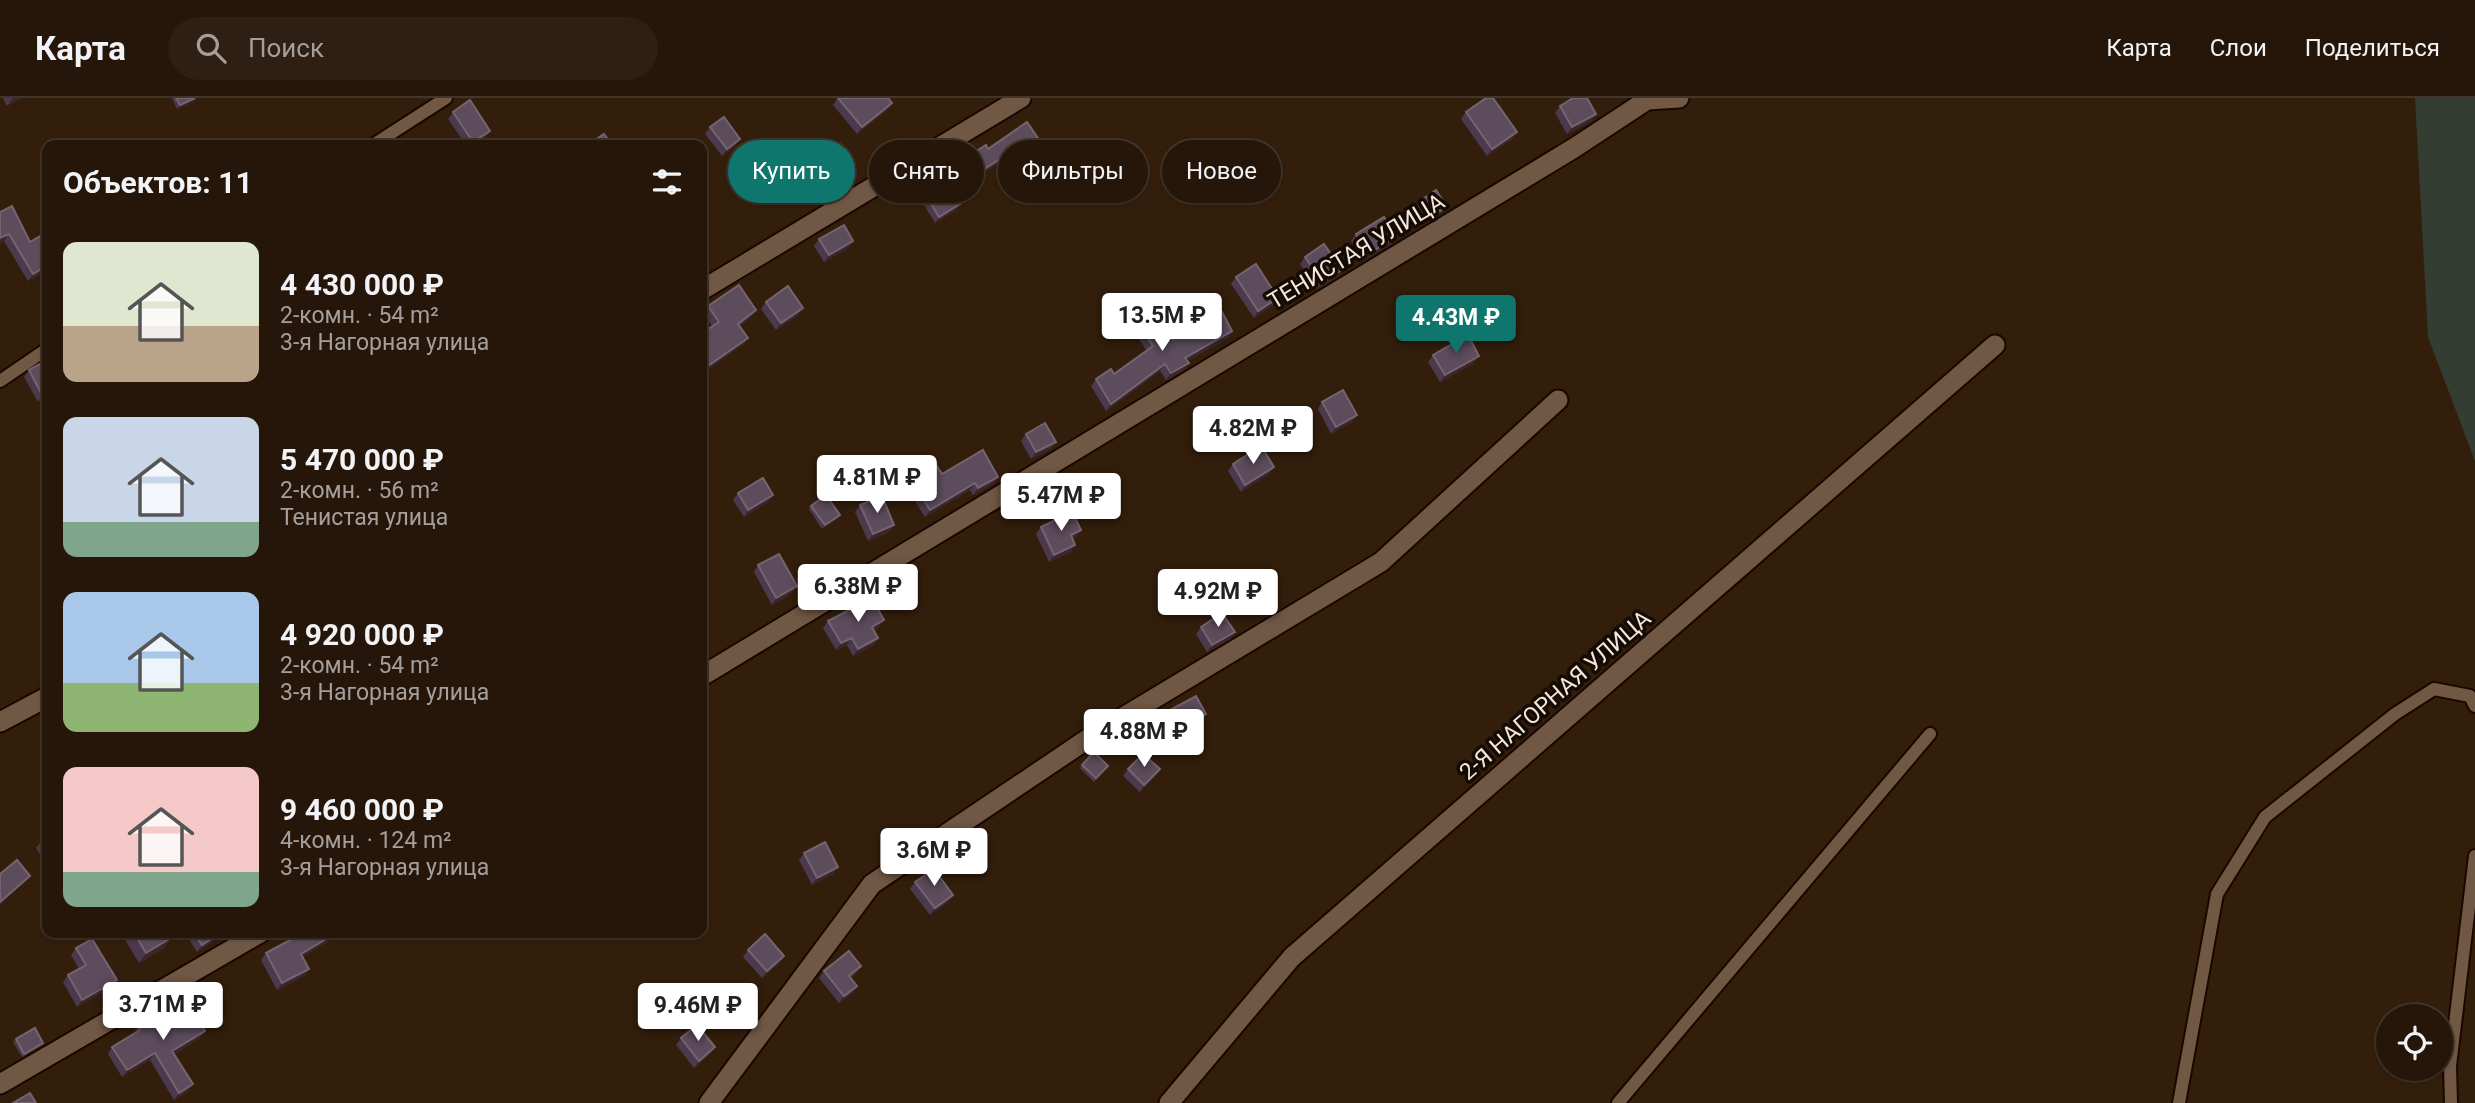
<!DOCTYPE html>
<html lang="ru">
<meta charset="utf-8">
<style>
:root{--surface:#261609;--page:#2e1f12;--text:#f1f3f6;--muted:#a49f9c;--line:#42352a;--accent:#0f766e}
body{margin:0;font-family:Roboto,sans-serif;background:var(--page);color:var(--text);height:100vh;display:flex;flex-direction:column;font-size:26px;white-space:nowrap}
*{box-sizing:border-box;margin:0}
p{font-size:23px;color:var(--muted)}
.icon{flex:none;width:38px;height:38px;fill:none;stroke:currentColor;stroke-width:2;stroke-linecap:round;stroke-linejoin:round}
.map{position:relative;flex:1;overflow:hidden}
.drawer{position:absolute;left:42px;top:42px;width:665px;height:798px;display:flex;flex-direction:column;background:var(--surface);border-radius:14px;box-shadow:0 2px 5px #0004,0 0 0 2px var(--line)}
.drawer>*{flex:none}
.top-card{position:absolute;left:728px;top:42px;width:665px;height:63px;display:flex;gap:14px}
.tools{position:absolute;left:2376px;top:906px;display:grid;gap:14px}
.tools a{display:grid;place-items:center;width:77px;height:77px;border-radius:50%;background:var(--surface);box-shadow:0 2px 5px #0004,0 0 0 2px var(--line);font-size:35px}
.price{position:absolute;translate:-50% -60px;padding:0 16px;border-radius:7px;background:#fff;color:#222;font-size:23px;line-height:46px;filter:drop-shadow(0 2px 4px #0008)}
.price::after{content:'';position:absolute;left:50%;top:42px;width:21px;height:16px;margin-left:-10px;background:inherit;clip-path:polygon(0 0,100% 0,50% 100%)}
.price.selected{background:var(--accent);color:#fff}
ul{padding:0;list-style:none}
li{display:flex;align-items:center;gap:21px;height:175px;padding:0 21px}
li span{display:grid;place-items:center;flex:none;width:196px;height:140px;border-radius:14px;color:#555}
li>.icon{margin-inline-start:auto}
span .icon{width:84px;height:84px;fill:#fffc;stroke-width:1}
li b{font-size:30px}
h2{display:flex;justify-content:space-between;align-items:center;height:84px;padding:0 21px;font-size:30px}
.pill{padding:0 24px;border-radius:32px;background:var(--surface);box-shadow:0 2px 5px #0004,0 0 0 2px var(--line);font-size:24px;line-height:63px}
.pill.selected{background:var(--accent);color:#fff}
header{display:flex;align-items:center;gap:42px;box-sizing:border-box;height:98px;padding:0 35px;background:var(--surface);border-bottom:2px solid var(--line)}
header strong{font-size:33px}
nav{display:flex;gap:38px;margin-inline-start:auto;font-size:24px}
.search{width:490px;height:63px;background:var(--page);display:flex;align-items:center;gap:18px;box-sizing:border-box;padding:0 24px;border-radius:38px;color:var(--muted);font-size:26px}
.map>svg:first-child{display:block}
</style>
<header>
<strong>Карта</strong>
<div class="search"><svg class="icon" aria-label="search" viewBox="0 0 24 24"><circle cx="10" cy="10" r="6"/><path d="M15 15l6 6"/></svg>Поиск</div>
<nav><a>Карта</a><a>Слои</a><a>Поделиться</a></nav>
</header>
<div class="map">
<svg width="2475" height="1005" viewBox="0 0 2475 1005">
<rect width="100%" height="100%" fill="#331e0c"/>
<!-- green -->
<path fill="#333d31" d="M2415 0H2475V363L2428 239Z"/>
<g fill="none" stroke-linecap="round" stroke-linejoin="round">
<!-- service casing -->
<g stroke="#1a0700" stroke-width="16">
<g id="service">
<path d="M373 47 446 0"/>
<path d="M0 283 47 251"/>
<path d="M1618 1005 1930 636"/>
<path d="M2179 1005 2217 796 2265 719 2395 616 2434 591 2470 598 2475 608"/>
<path d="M2451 1005 2450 968 2475 758"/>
</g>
</g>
<!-- minor casing -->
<g stroke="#1a0700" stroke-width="23">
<g id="minor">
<path d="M702 192 1021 0"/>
<path d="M702 578 1574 50 1647 2 1679 0"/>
<path d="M0 624 47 599"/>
<path d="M0 986 260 835"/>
<path d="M709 1005 872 786 1092 638 1381 464 1558 302"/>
<path d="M1169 1005 1292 859 1995 247"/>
</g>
</g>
<!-- service -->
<use href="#service" stroke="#715845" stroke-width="12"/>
<!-- minor -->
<use href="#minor" stroke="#715845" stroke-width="19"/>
</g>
<!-- wall -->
<g fill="#4b394d">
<path d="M3 0H21L7 8Z"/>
<path d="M172 0H196L194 3 177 11Z"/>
<path d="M838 0H888L892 5 887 12 857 36 833 7Z"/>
<path d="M1560 8 1596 16 1591 23 1567 36 1555 15Z"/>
<path d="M453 14 490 33 485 40 474 47H466L448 21Z"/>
<path d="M1466 14 1512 41 1487 58 1461 21Z"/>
<path d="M1027 24 1036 50 1020 60 1016 54 953 94 960 106 956 112 935 125 917 95 921 89 988 51Z"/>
<path d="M710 29 735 48 722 58 705 36Z"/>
<path d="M1420 103 1444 112 1428 123 1417 106Z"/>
<path d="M0 114 30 144 47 134V184L42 175 28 183 4 143Z"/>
<path d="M1356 136 1396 139 1391 146 1363 163 1351 143Z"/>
<path d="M819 141 853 143 848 150 824 164 814 148Z"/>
<path d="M1305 159 1337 179 1317 191 1300 166Z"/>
<path d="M1236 179 1278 200 1273 207 1254 220 1231 186Z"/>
<path d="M766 204 798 217 776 232 761 211Z"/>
<path d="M708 208 756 212 751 219 740 228 748 240 743 247 712 228 703 215Z"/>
<path d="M1138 225 1173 242 1232 233 1228 240 1187 263 1189 265 1184 272 1166 282 1160 273 1106 313 1091 288 1096 281 1114 276 1147 253 1133 232Z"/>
<path d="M1433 257 1474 265 1440 284 1428 264Z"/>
<path d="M29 272 47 299 38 304 24 279Z"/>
<path d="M1322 304 1352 324 1331 336 1318 311Z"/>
<path d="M1026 336 1051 351 1031 361 1021 343Z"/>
<path d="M1233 366 1269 376 1241 394 1228 373Z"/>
<path d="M942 376 998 379 993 386 973 397 970 392 925 419 905 387 910 380Z"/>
<path d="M738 395 773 397 768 404 744 419 733 402Z"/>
<path d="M860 407 894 427 889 434 868 443 855 414Z"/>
<path d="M811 408 837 421 822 431 809 411Z"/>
<path d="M1041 429 1081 432 1076 439 1073 441 1071 454 1049 464 1036 436Z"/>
<path d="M758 467 792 495 772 507 754 474Z"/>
<path d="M884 522 879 529 874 532 878 540 873 547 853 558 847 547 836 552 823 530 828 523Z"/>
<path d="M1201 529 1235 534 1230 541 1207 554 1196 536Z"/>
<path d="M1172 611 1206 616 1202 623 1177 636 1167 618Z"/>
<path d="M1082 667 1106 671 1094 684 1080 670Z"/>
<path d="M1128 671H1160L1155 678 1140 694 1123 678Z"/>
<path d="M47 740V768L36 750 41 743Z"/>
<path d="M804 755 833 776 812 787 799 762Z"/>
<path d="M915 784 953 797 948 804 930 817 910 791Z"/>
<path d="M121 835H168L171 840 164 850 139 865Z"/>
<path d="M185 835H223L221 838 197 854Z"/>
<path d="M297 835H342L302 859 309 871 304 878 277 892 261 862 266 855 299 837Z"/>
<path d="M76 850 112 889 77 909 63 884 68 877 79 871 71 857Z"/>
<path d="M748 852 784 858 779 865 762 880 743 859Z"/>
<path d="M824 873 856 875 851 880 857 888 853 895 839 905 819 880Z"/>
<path d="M138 929 200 940 174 956 193 986 188 993 174 1002 150 962 122 979 108 956 112 949 134 936Z"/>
<path d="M681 940 715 949 710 956 694 970 676 947Z"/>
<path d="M16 941 41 948 22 959 13 944Z"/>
</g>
<!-- shaded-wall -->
<g fill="#3a262c">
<path d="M13 0H21L7 8 12 1Z"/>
<path d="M196 0 194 3 177 11 180 7Z"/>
<path d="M892 5 887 12 857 36 862 29Z"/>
<path d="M1596 16 1591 23 1567 36 1572 29Z"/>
<path d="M490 33 485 40 474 47H471L473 44Z"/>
<path d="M1517 34 1512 41 1487 58 1492 51Z"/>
<path d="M740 41 735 48 722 58 727 51Z"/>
<path d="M1040 43 1036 50 1020 60 1025 54Z"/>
<path d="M1020 48 1016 54 947 98 952 92Z"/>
<path d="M960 106 956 112 935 125 939 119Z"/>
<path d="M1447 109 1444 112 1428 123 1430 119Z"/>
<path d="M9 136 4 143 0 145V140Z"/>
<path d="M1396 139 1391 146 1363 163 1368 156Z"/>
<path d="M853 143 848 150 824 164 829 157Z"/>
<path d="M47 168 42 175 28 183 33 176Z"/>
<path d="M1342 172 1337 179 1317 191 1322 184Z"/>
<path d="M1278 200 1273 207 1254 220 1258 213Z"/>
<path d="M803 210 798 217 776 232 781 225Z"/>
<path d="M756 212 751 219 733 233 738 226Z"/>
<path d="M1232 233 1228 240 1180 267 1185 260Z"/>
<path d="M748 240 743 247 702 276V272Z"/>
<path d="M1479 258 1474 265 1440 284 1445 277Z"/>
<path d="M1189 265 1184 272 1166 282 1171 275Z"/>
<path d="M1165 266 1160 273 1106 313 1111 306Z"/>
<path d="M47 295V299L38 304 42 297Z"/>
<path d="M1357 317 1352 324 1331 336 1336 329Z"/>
<path d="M1056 344 1051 351 1031 361 1036 354Z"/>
<path d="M1274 369 1269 376 1241 394 1245 387Z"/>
<path d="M998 379 993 386 973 397 978 390Z"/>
<path d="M975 385 970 392 925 419 930 412Z"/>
<path d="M773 397 768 404 744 419 748 412Z"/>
<path d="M840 417 837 421 822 431 825 427Z"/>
<path d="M894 427 889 434 868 443 873 436Z"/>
<path d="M1081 432 1076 439 1066 444 1071 437Z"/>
<path d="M1075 447 1071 454 1049 464 1054 457Z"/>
<path d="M797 488 792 495 772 507 776 500Z"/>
<path d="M884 522 879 529 868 536 872 529Z"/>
<path d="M1235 534 1230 541 1207 554 1212 547Z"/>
<path d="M852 540 847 547 836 552 841 545Z"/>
<path d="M878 540 873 547 853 558 858 551Z"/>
<path d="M1206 616 1202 623 1177 636 1182 629Z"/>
<path d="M1160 671 1155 678 1140 694 1144 687Z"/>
<path d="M838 769 833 776 812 787 817 780Z"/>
<path d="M30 778 26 783 0 807V804Z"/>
<path d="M953 797 948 804 930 817 935 810Z"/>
<path d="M220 835H223L221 838 197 854 202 847Z"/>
<path d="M336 835H342L296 863 301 856Z"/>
<path d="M171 840 164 850 139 865 146 855Z"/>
<path d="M784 858 779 865 762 880 767 873Z"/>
<path d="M861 868 856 875 844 885 849 878Z"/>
<path d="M309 871 304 878 277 892 282 885Z"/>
<path d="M117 882 112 889 77 909 82 902Z"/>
<path d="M857 888 853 895 839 905 844 898Z"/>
<path d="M205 933 200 940 167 960 172 953Z"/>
<path d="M43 945 41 948 22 959 24 956Z"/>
<path d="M715 949 710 956 694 970 699 963Z"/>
<path d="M155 955 150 962 122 979 127 972Z"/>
<path d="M193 986 188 993 174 1002 179 995Z"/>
</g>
<!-- building -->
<g fill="#5d4c5c" stroke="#756470" stroke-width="2">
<path d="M176 0H195L180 7Z"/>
<path d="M838 0H888L892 5 862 29Z"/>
<path d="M1486 0H1493L1517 34 1492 51 1466 14Z"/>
<path d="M1573 0H1587L1596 16 1572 29 1560 8Z"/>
<path d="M470 2 490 33 473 44 453 14Z"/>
<path d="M724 19 740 41 727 51 710 29Z"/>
<path d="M1027 24 1040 43 1025 54 1020 48 952 92 960 106 939 119 921 89 986 47 988 51Z"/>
<path d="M604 36 612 47H588Z"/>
<path d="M1436 92 1447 109 1430 119 1420 103Z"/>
<path d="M12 108 30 144 47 134V169V168L33 176 9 136 0 140V114Z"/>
<path d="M1384 119 1396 139 1368 156 1356 136Z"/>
<path d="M844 127 853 143 829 157 819 141Z"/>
<path d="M1324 146 1342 172 1322 184 1305 159Z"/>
<path d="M1256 166 1278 200 1258 213 1236 179Z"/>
<path d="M739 187 756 212 738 226 748 240 702 272V235L719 224 708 208Z"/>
<path d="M788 188 803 210 781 225 766 204Z"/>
<path d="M1155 214 1173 242 1222 214 1232 233 1185 260 1189 265 1171 275 1165 266 1111 306 1096 281 1111 271 1114 276 1153 248 1138 225Z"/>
<path d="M1468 237 1479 258 1445 277 1433 257Z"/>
<path d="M47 262V295L42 297 29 272Z"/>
<path d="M1343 292 1357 317 1336 329 1322 304Z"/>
<path d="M1045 325 1056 344 1036 354 1026 336Z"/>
<path d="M1261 348 1274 369 1245 387 1233 366Z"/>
<path d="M983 352 998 379 978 390 975 385 930 412 910 380 935 365 942 376Z"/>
<path d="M763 380 773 397 748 412 738 395Z"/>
<path d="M826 397 840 417 825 427 811 408Z"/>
<path d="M882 398 894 427 873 436 860 407Z"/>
<path d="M1072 414 1081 432 1071 437 1075 447 1054 457 1041 429Z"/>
<path d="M779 456 797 488 776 500 758 467Z"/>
<path d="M872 500 884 522 872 529 878 540 858 551 852 540 841 545 828 523Z"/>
<path d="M1222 515 1235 534 1212 547 1201 529Z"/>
<path d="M1196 598 1206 616 1182 629 1172 611Z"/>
<path d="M1094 654 1108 668 1096 680 1082 667Z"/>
<path d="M1143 656 1160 671 1144 687 1128 671Z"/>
<path d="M47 740V753L41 743Z"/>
<path d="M825 744 838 769 817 780 804 755Z"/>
<path d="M17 762 30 778 0 804V776Z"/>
<path d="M934 771 953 797 935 810 915 784Z"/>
<path d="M134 835H168L171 840 146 855Z"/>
<path d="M194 835H220L202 847Z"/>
<path d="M303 835H336L301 856 309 871 282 885 266 855Z"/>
<path d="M765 836 784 858 767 873 748 852Z"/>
<path d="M92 841 117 882 82 902 68 877 86 867 76 850Z"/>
<path d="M849 853 861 868 849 878 857 888 844 898 824 873Z"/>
<path d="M186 901 205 933 172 953 193 986 179 995 155 955 127 972 112 949 140 932 138 929Z"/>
<path d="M697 927 715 949 699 963 681 940Z"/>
<path d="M35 930 43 945 24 956 16 941Z"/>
<path d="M30 995 36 1005H13Z"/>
</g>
<g text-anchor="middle" stroke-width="7" stroke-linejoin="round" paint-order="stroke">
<!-- street labels -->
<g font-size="23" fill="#f6e7dc" stroke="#140b04">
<text transform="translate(1356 153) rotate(-31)" y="8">ТЕНИСТАЯ УЛИЦА</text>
<text transform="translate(1555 597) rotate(-41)" y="8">2-Я НАГОРНАЯ УЛИЦА</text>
</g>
</g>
</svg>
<div class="tools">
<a><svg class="icon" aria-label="locate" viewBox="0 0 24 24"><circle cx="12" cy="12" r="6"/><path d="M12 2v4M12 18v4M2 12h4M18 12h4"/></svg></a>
</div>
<b class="price" style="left:1162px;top:255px">13.5M ₽</b>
<b class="price selected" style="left:1456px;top:257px">4.43M ₽</b>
<b class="price" style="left:1253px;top:368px">4.82M ₽</b>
<b class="price" style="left:877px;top:417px">4.81M ₽</b>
<b class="price" style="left:1061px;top:435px">5.47M ₽</b>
<b class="price" style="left:858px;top:526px">6.38M ₽</b>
<b class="price" style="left:1218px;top:531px">4.92M ₽</b>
<b class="price" style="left:1144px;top:671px">4.88M ₽</b>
<b class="price" style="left:934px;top:790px">3.6M ₽</b>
<b class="price" style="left:163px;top:944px">3.71M ₽</b>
<b class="price" style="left:698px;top:945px">9.46M ₽</b>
<div class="top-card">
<a class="pill selected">Купить</a>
<a class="pill">Снять</a>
<a class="pill">Фильтры</a>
<a class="pill">Новое</a>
</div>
<section class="drawer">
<h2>Объектов: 11<svg class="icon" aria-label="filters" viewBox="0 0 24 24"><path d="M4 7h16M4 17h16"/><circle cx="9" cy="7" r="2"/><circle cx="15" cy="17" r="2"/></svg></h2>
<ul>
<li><span style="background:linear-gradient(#dfe7d0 60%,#b9a48a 0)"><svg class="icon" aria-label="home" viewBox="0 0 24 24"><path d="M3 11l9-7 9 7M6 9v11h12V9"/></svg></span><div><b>4 430 000 ₽</b><p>2-комн. · 54 m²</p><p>3-я Нагорная улица</p></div></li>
<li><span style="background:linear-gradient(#c9d6e8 75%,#7fa58c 0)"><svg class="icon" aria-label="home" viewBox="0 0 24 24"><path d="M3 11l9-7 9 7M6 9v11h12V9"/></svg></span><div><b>5 470 000 ₽</b><p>2-комн. · 56 m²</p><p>Тенистая улица</p></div></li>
<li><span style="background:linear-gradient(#a9c7e8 65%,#8fb573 0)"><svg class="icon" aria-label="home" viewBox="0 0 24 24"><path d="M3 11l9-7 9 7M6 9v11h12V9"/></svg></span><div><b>4 920 000 ₽</b><p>2-комн. · 54 m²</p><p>3-я Нагорная улица</p></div></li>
<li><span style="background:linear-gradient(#f6c9c9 75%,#7fa58c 0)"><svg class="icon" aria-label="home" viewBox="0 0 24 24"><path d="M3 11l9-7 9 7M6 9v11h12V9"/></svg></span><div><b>9 460 000 ₽</b><p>4-комн. · 124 m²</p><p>3-я Нагорная улица</p></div></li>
</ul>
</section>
</div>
